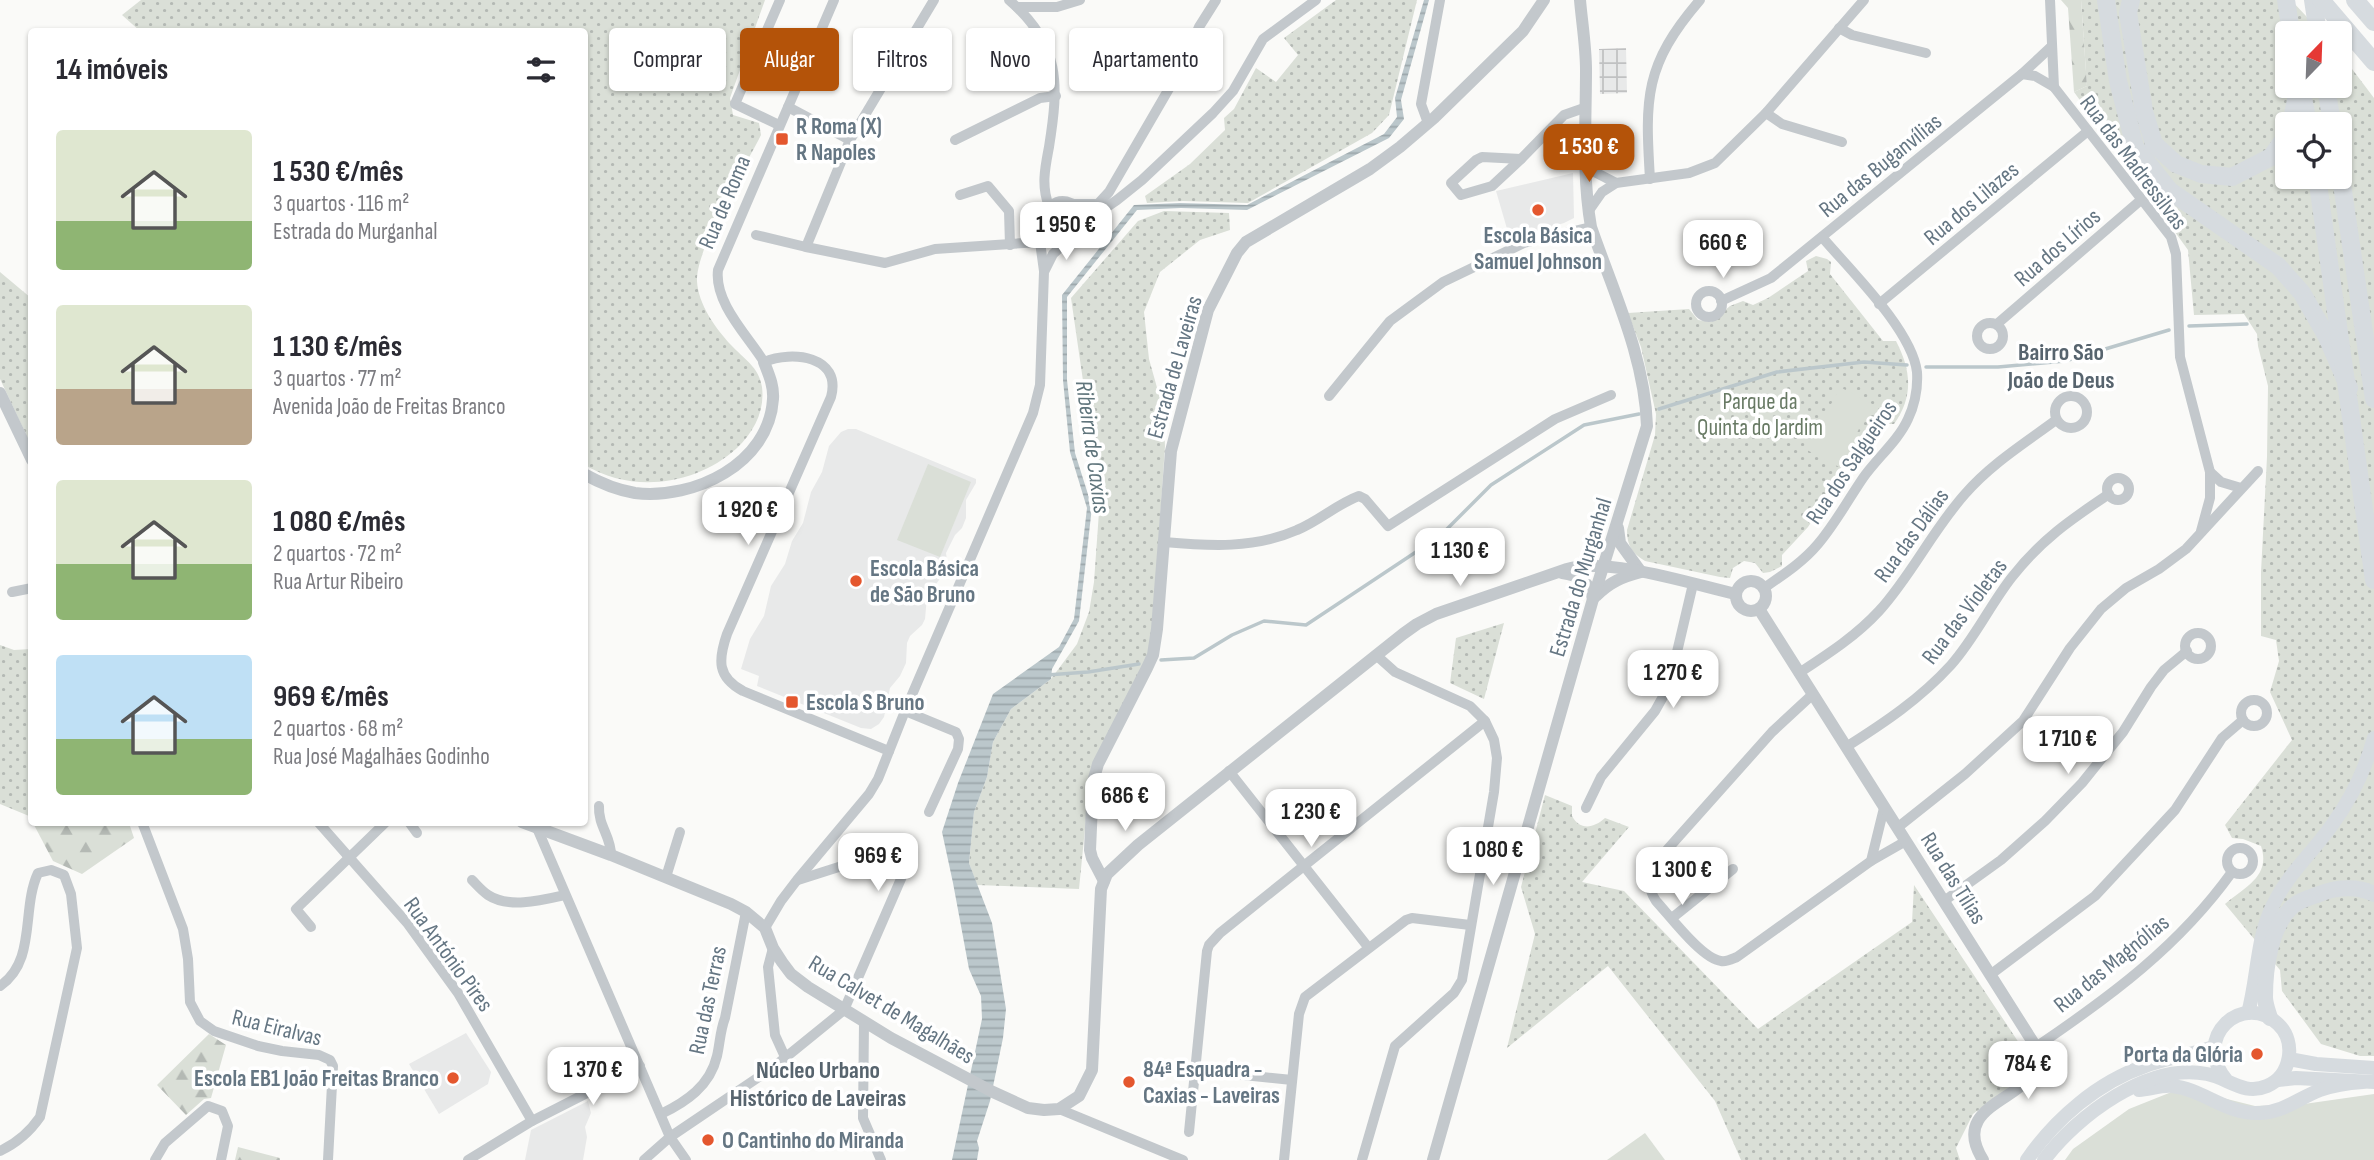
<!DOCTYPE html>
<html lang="pt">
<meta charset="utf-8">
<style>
:root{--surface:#fff;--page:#f2f2f3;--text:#2b2b33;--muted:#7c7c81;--accent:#b45309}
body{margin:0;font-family:"Sofia Sans Condensed",sans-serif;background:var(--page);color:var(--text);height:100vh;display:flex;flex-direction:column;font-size:26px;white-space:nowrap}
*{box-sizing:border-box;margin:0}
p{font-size:23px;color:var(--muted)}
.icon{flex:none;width:38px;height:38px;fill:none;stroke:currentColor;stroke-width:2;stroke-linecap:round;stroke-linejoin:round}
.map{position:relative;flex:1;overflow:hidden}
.details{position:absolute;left:28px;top:28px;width:560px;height:798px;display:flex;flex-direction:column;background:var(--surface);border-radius:7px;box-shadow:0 2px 5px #0004}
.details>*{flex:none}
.hud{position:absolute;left:609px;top:28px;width:665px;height:63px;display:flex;gap:14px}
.needle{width:46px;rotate:23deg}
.tools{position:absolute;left:2275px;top:21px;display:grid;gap:14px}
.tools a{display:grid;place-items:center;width:77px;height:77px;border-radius:7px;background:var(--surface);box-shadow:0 2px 5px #0004;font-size:35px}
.price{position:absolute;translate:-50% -60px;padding:0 16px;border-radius:14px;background:#fff;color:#222;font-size:23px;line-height:46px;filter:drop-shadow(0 2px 4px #0008)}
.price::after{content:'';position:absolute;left:50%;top:42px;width:21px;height:16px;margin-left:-10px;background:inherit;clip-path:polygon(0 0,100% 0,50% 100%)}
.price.on{background:var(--accent);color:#fff}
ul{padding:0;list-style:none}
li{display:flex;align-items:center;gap:21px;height:175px;padding:0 28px}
li span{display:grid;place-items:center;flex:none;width:196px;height:140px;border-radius:7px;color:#555}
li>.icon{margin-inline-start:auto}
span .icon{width:84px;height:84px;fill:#fffc;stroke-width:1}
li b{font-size:30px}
h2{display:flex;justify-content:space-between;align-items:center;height:84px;padding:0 28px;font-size:30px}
.pill{padding:0 24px;border-radius:7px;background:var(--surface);box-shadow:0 2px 5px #0004;font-size:24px;line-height:63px}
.pill.on{background:var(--accent);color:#fff}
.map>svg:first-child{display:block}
</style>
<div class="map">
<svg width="2374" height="1160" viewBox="0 0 2374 1160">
<defs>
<pattern id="industrial-grid" width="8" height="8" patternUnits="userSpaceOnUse" patternTransform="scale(1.75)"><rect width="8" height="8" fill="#e8e9e9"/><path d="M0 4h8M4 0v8" fill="none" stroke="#c0c1c2"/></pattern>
<pattern id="green-dots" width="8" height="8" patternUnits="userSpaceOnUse" patternTransform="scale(1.75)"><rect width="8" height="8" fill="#dadfd7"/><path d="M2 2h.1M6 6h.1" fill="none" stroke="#b4b9b4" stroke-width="1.8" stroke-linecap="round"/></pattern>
<pattern id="forest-firs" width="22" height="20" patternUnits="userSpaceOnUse" patternTransform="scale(1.75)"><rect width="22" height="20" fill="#dadfd7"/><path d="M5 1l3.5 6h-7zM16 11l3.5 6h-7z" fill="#b4b9b4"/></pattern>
<pattern id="water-rules" width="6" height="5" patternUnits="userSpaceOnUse" patternTransform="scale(1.75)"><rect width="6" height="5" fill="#bbc7cb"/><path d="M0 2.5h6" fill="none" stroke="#9ca6aa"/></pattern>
</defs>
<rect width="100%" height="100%" fill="#fafaf8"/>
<!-- built -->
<g fill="#e8e9e9">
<path d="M1573 173 1574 218 1564 223 1510 239 1496 191Z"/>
<path d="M848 429H856L976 479V483L966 500V518L962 528 955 535 946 553 947 561 942 576 927 596 925 619 922 625 910 636 907 643 906 663 900 676 890 688 884 717 879 724 871 729 861 728 757 686 759 676 741 669 750 639 764 616 771 586 785 564 792 541 803 523 811 492 822 472 829 446 841 432Z"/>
<path d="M466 1033 491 1072 488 1084 439 1114 409 1064Z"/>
<path d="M588 1101 591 1113 585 1127 587 1137 583 1160H525L531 1130Z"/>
</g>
<!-- industrial -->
<path fill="url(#industrial-grid)" d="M1626 48 1627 93 1600 94 1599 49Z"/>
<!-- green -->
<g fill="url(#green-dots)" fill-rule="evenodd">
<path d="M141 0H765L730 98 733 115 759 123 761 135C745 167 696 248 697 281 698 304 716 329 731 345 744 359 759 367 762 387 765 411 754 432 737 448 697 485 632 494 585 465L584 32H141L122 15Z"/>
<path d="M1336 0H1417L1389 115 1372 133 1248 203 1183 201 1147 203 1145 196 1190 164 1225 130 1224 118 1234 109 1256 68 1276 82 1298 55 1284 38Z"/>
<path d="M2081 0H2291L2322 33H2287V86H2340V53L2374 98V1056H2360L2321 1044 2282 991 2280 970 2225 904C2246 886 2271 876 2261 846L2243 839 2232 838 2225 825 2292 740 2270 692 2279 661 2276 640 2261 636V572L2267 457 2268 386 2258 346 2257 334 2244 314 2194 315 2188 250 2074 92 2087 86ZM2287 124H2340V177H2287Z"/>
<path d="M1164 211 1229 213 1230 230 1200 240 1160 272 1144 312 1149 359 1163 409 1165 446 1153 624 1149 653 1091 768 1079 889 977 885 969 863 974 812 987 777 993 742 1011 709 1051 679 1077 644 1089 612 1094 582 1100 498 1071 298 1138 221Z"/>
<path d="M1816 256 1827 259 1831 262 1830 274 1883 341H1896C1911 370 1914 396 1894 424H1884L1848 467 1808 527 1782 555V566L1770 572 1763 573 1755 563 1744 561 1733 568 1730 578 1720 577 1645 561C1632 553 1627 546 1627 530L1655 435 1656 414 1641 347 1628 313 1689 309 1698 320 1711 322 1730 306 1743 301 1753 305 1768 298 1808 271 1806 261Z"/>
<path d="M0 272 31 298V445L0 379Z"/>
<path d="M1504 623 1484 699 1450 683 1456 638Z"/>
<path d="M0 645 14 650 31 649 32 813 29 816 0 804Z"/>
<path d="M1545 795 1572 806V816C1580 831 1594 828 1605 818L1629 827 1582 882 1624 891 1758 1029 1912 922 1914 885 2027 1055 2031 1065 2023 1077 1973 1114 1956 1148 1960 1160H1741L1715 1101 1608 966 1507 1048 1535 934 1521 887Z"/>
</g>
<!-- forest -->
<g fill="url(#forest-firs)">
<path d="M2061 0H2081L2087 86 2074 92 2068 8Z"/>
<path d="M33 823H129L134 838 82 874 53 861Z"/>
<path d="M209 1034 226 1045 211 1098 204 1099 186 1115 157 1085Z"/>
<path d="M238 1147 280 1158V1160H235Z"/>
</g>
<!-- pitch -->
<g fill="#dadfd7">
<path d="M1840 387 1872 404 1839 467 1807 450Z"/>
<path d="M928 464 971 482 940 557 897 540Z"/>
<path d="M2174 1091 2211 1095 2255 1106 2304 1104 2374 1094V1160H2065L2073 1149 2129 1109Z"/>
<path d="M1645 1133 1665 1160H1607Z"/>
</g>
<!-- water -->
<path fill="url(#water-rules)" d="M1424 0H1429L1401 100 1404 119 1389 138 1247 210 1181 208 1137 210 1067 297V380L1075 453 1092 507 1079 621 1052 669 1051 679 1011 709 993 742 987 777 974 812 969 863 992 923 1006 1009 1003 1038 990 1101 977 1141 979 1148 977 1160H952L982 1019 981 996 969 969 953 883 942 832 958 783 993 694 1059 647 1074 619 1087 508 1070 452 1063 380 1062 295 1134 205 1180 203 1247 205 1384 134 1397 117 1395 98Z"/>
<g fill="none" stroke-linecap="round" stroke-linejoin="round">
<!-- stream -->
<g stroke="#bbc7cb" stroke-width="3.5">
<path d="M2189 326 2247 324"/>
<path d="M1926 367H1998L2065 361 2169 330"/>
<path d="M1659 409 1777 372 1864 362 1907 365"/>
<path d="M1161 660 1194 658 1232 635 1264 621 1306 625 1440 536 1491 485 1584 425 1639 414"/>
<path d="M1047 675 1088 672 1139 664"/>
</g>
<!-- minor -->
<g stroke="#c3c8cc" stroke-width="10">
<path d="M834 0 718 270C714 303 748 336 764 362 792 350 842 356 831 397L727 634C718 660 717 677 743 691L889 751"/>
<path d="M1009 0C1061 45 1059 84 1049 147 1045 168 1041 186 1049 206"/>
<path d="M2050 0 2054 87"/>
<path d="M1017 7H1057L1080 0"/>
<path d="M1839 28 1852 35 1926 53"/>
<path d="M2022 74 2052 46"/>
<path d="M788 107 850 140 934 0"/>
<path d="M1766 113 1782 124 1842 142"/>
<path d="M1428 123 1421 104 1440 0"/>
<path d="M779 125 735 104 780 0"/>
<path d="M955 140 1040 98 1056 96"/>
<path d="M1482 157 1521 159 1492 186 1461 195 1451 183 1476 160Z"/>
<path d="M1521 159 1564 115 1584 108"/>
<path d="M1585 167 1616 183"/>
<path d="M1650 179C1645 98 1644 65 1700 0"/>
<path d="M960 195 988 186 1009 211 1010 245"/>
<path d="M1073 204H1098L1109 192 1181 68 1199 27 1216 0"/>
<path d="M1588 212 1602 192 1616 183 1689 173 1715 163 1766 113 1864 0"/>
<path d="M756 235 806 247 885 263 935 249 1040 242"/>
<path d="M1043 238 1040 242 1044 271"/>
<path d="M1071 238C1063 240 1056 240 1050 235 1027 215 1066 182 1081 215L1080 229"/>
<path d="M806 247 850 140"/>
<circle cx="1709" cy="304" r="13"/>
<path d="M1721 301 1771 278 2022 74 2035 76 2054 87 2171 237 2176 254 2180 357 2210 472V498L2201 531"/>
<path d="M1879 304 2088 131"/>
<circle cx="1990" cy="336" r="13"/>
<path d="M1997 324 2142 199"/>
<circle cx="2071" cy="412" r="16"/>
<path d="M1329 396 1390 321 1443 282 1524 243 1591 227"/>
<path d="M2210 472 2221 482 2241 488"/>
<circle cx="2118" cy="489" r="11"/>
<path d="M1164 542C1209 546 1254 549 1297 530 1319 521 1337 504 1359 496L1365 499 1388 526 1555 419 1611 395"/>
<path d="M1764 588C1783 575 1803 562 1818 544 1835 524 1848 500 1863 478 1877 458 1898 441 1908 419 1915 404 1918 388 1917 372 1912 330 1850 270 1822 237"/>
<path d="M12 592 32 588"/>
<circle cx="2198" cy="646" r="13"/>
<path d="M1799 673C1828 654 1856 636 1879 611 1911 576 1932 531 1965 494 1991 464 2025 443 2056 420"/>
<path d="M1813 694 1772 732 1657 861C1647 875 1647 887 1656 901 1670 916 1702 959 1721 961 1727 962 1732 959 1737 957L1871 861 1884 808"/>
<circle cx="2254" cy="713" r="13"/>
<path d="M905 711 956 732 959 739 958 749 929 812"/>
<path d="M1846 747C1884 723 1920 699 1951 665 1975 638 1990 605 2012 577 2041 540 2070 520 2109 494"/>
<path d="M1229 771 1368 947"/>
<path d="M599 806C598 826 611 836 611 855"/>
<path d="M1586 808 1601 777 1655 711 1669 686 1693 584"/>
<path d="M142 822 183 929 188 959 190 1002 200 1021 214 1031 258 1046 282 1051 319 1055 330 1060 333 1066 328 1160"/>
<path d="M318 822 408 924 458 993 532 1121"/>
<path d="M409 822 417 833"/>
<path d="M537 828 670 1137 686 1160"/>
<path d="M1897 828 1965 774 2023 721 2070 648 2101 609 2126 588 2159 569 2186 549 2258 471"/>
<circle cx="2240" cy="861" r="13"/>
<path d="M1871 861 1906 841"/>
<path d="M666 877 680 832"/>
<path d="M472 880C477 885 482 891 488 895 509 909 543 900 565 895"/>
<path d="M1944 901 2001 860 2045 821 2082 783 2123 732 2151 687 2164 670 2187 651"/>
<path d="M1672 918 1733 869"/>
<path d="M311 927 296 909 386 822"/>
<path d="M765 928 781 901 797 880 869 794 878 779 905 711 1033 413 1040 385 1044 272 1053 254 1098 213 1117 200 1142 180 1213 113 1233 91 1263 39 1316 0"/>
<path d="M773 948 768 967 775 1035 785 1057"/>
<path d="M1990 975 2095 896 2175 810 2222 738 2243 720"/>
<path d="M0 986C37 961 21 909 38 873L51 870 64 875 71 894 77 948 40 1117C29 1133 17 1143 0 1151"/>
<path d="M864 1022 863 1118 881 1160"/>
<path d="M2036 1047C2111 996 2179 946 2232 872"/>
<path d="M1195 1070 1292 1080"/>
<path d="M1059 1109 1183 1160"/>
<path d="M661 1114C686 1102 710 1086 717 1056 720 1043 720 1031 725 1018L746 912"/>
<path d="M1189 1132 1207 951 1209 945 1220 933 1485 721"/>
<path d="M155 1160 165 1143 208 1106 222 1111 228 1126 221 1160"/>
<path d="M468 1160 532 1121 640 1066"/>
<path d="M644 1160 670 1137 775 1066 844 1010 907 865 903 855 892 850 798 880"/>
<path d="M1284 1160 1299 1014 1305 997 1406 920 1412 918 1470 925"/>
<path d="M1362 1160 1395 1046 1454 993 1462 980 1494 792 1497 758 1494 740 1485 721 1470 706 1395 672 1376 655"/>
</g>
<!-- tertiary -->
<g stroke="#c3c8cc" stroke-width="12">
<path d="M0 393 32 460"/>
<path d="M584 474C600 483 617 490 635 493 694 500 769 464 773 399 774 386 769 375 764 362"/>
<path d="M1562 573C1579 575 1590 582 1593 599"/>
<circle cx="1751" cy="596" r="15"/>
<path d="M1596 596C1610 582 1622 577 1641 572L1620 543 1618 528"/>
<path d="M1759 609 2036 1047C2053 1101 1943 1096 1983 1160"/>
<path d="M522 822 611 855 731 904 746 912 765 928 773 948 782 962 791 974 808 987 891 1038 993 1092 1028 1108 1044 1110 1059 1109 1079 1096 1092 1070 1101 889 1107 874 1138 845 1403 634 1417 624 1436 614 1567 569C1609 557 1692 584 1736 594"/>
<path d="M1104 881 1092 858 1090 850 1093 782 1098 764 1147 668 1153 655 1157 629 1171 451 1208 310 1237 253 1246 242 1370 169 1400 147 1434 118 1523 31 1544 0"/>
<path d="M1433 1160 1593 599 1647 426C1645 357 1613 291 1591 227 1582 175 1586 123 1586 70 1586 47 1582 23 1580 0"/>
</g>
<!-- secondary -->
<g stroke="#d6dbdf" stroke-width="14">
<path d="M2248 1013C2258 977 2256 938 2274 903 2289 873 2313 852 2332 825 2351 799 2365 770 2374 738"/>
<path d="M2289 1059 2316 1064 2374 1068"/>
<path d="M2278 1080 2296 1078 2374 1082"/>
<path d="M2139 1090C2150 1089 2162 1085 2172 1086 2203 1089 2227 1115 2260 1113 2284 1112 2299 1098 2320 1090 2334 1085 2348 1083 2363 1082"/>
<path d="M2027 1160C2055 1119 2098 1082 2145 1066 2167 1058 2191 1055 2213 1047"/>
<path d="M2044 1160C2077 1116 2148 1062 2207 1074 2228 1078 2244 1096 2267 1086 2291 1076 2297 1042 2278 1024 2243 991 2190 1037 2227 1081"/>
</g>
<!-- primary -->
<path stroke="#d6dbdf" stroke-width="16" d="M2270 1018C2268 1011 2265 1004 2265 997 2265 969 2270 926 2293 906 2301 899 2312 897 2322 893 2338 887 2359 886 2374 894"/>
<!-- motorway -->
<g stroke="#d6dbdf" stroke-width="18">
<path d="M2106 0 2118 81 2135 147 2170 191 2278 266 2302 293 2327 337 2349 388"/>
<path d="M2131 0 2128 13 2144 111 2154 144 2176 164 2201 174 2232 177 2271 157 2287 135"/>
<path d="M2286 0 2291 33"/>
<path d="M2313 0 2318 33"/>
<path d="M2321 0 2374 62"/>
<path d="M2355 0 2374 22"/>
<path d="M2326 86 2332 124"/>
<path d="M2302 93 2308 124"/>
<path d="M2291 124 2299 86"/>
<path d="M2340 171 2374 399"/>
<path d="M2317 177 2374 580"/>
</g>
</g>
<!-- markers -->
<g fill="#e4572e" stroke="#fff" stroke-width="2.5">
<rect x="775" y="132" width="14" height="14" rx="3.5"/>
<circle cx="1538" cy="210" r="7"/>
<circle cx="856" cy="581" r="7"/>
<rect x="785" y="695" width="14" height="14" rx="3.5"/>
<circle cx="2257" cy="1054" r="7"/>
<circle cx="453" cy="1078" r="7"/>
<circle cx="1129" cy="1082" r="7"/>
<circle cx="708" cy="1140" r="7"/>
</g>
<g text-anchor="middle" stroke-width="7" stroke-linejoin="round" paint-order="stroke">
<!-- poi labels -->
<g font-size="23" font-weight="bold" fill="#657683" stroke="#fff" text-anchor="start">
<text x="796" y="134">R Roma (X)<tspan x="796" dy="26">R Napoles</tspan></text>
<text x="1538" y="243" text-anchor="middle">Escola Básica<tspan x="1538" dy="26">Samuel Johnson</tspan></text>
<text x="870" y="576">Escola Básica<tspan x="870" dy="26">de São Bruno</tspan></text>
<text x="806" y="710">Escola S Bruno</text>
<text x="2243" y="1062" text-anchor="end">Porta da Glória</text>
<text x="1143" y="1077">84ª Esquadra -<tspan x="1143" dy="26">Caxias - Laveiras</tspan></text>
<text x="439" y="1086" text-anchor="end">Escola EB1 João Freitas Branco</text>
<text x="722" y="1148">O Cantinho do Miranda</text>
</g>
<!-- street labels -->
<g font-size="23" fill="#657683" stroke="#fff">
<text transform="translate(2134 162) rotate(53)" y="8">Rua das Madressilvas</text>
<text transform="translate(1880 165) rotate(-39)" y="8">Rua das Buganvílias</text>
<text transform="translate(724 202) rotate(-67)" y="8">Rua de Roma</text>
<text transform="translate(1971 203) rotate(-40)" y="8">Rua dos Lilazes</text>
<text transform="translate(2057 247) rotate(-41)" y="8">Rua dos Lírios</text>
<text transform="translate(1174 367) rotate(-74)" y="8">Estrada de Laveiras</text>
<text transform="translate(1851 462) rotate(-56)" y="8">Rua dos Salgueiros</text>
<text transform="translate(1911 535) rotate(-54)" y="8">Rua das Dálias</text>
<text transform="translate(1580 577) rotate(-73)" y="8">Estrada do Murganhal</text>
<text transform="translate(1964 611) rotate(-53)" y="8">Rua das Violetas</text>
<text transform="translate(1954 878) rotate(58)" y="8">Rua das Tílias</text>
<text transform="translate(449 954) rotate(54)" y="8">Rua António Pires</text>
<text transform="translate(2111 963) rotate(-39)" y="8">Rua das Magnólias</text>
<text transform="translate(707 1000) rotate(-78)" y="8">Rua das Terras</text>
<text transform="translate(892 1009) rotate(31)" y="8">Rua Calvet de Magalhães</text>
<text transform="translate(277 1027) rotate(14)" y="8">Rua Eiralvas</text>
</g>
<!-- park labels -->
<g font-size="23" fill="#687a64" stroke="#fff">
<text x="1760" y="409">Parque da<tspan x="1760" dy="26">Quinta do Jardim</tspan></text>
</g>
<!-- neighbourhood labels -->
<g font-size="24" font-weight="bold" fill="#57646e" stroke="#fff">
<text x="2061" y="360">Bairro São<tspan x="2061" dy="28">João de Deus</tspan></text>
<text x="818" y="1078">Núcleo Urbano<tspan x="818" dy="28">Histórico de Laveiras</tspan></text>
</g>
<!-- water labels -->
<g font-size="24" font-style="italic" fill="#60757c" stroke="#fff">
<text transform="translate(1093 447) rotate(82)" y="8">Ribeira de Caxias</text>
</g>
</g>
</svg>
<div class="tools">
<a><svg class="needle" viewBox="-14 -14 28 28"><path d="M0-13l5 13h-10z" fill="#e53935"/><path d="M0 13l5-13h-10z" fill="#7c7c81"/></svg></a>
<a><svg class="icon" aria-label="locate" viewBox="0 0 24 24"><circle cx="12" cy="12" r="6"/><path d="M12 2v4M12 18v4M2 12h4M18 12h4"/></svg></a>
</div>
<b class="price on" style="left:1589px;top:184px">1 530 €</b>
<b class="price" style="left:1066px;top:262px">1 950 €</b>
<b class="price" style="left:1723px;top:280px">660 €</b>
<b class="price" style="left:748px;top:547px">1 920 €</b>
<b class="price" style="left:1460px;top:588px">1 130 €</b>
<b class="price" style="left:1673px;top:710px">1 270 €</b>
<b class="price" style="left:2068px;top:776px">1 710 €</b>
<b class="price" style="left:1125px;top:833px">686 €</b>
<b class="price" style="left:1311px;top:849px">1 230 €</b>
<b class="price" style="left:1493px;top:887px">1 080 €</b>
<b class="price" style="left:878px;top:893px">969 €</b>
<b class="price" style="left:1682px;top:907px">1 300 €</b>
<b class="price" style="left:2028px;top:1101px">784 €</b>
<b class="price" style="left:593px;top:1107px">1 370 €</b>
<div class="hud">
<a class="pill">Comprar</a>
<a class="pill on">Alugar</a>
<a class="pill">Filtros</a>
<a class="pill">Novo</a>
<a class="pill">Apartamento</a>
</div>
<section class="details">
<h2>14 imóveis<svg class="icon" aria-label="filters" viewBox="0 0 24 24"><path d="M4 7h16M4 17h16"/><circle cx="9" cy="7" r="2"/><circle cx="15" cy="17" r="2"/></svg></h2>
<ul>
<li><span style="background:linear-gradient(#dfe7d0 65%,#8fb573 0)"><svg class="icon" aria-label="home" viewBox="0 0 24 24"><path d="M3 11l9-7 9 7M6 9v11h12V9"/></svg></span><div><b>1 530 €/mês</b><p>3 quartos · 116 m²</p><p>Estrada do Murganhal</p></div></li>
<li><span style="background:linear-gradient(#dfe7d0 60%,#b9a48a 0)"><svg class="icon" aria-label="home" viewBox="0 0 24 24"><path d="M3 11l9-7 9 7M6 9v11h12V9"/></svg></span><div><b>1 130 €/mês</b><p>3 quartos · 77 m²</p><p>Avenida João de Freitas Branco</p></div></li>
<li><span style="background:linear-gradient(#dfe7d0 60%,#8fb573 0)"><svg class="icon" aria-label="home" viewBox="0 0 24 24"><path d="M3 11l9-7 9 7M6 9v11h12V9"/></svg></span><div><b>1 080 €/mês</b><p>2 quartos · 72 m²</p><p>Rua Artur Ribeiro</p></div></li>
<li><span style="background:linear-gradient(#bfe0f5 60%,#8fb573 0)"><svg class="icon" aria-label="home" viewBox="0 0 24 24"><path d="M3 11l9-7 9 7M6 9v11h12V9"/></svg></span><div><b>969 €/mês</b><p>2 quartos · 68 m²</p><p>Rua José Magalhães Godinho</p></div></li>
</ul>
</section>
</div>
